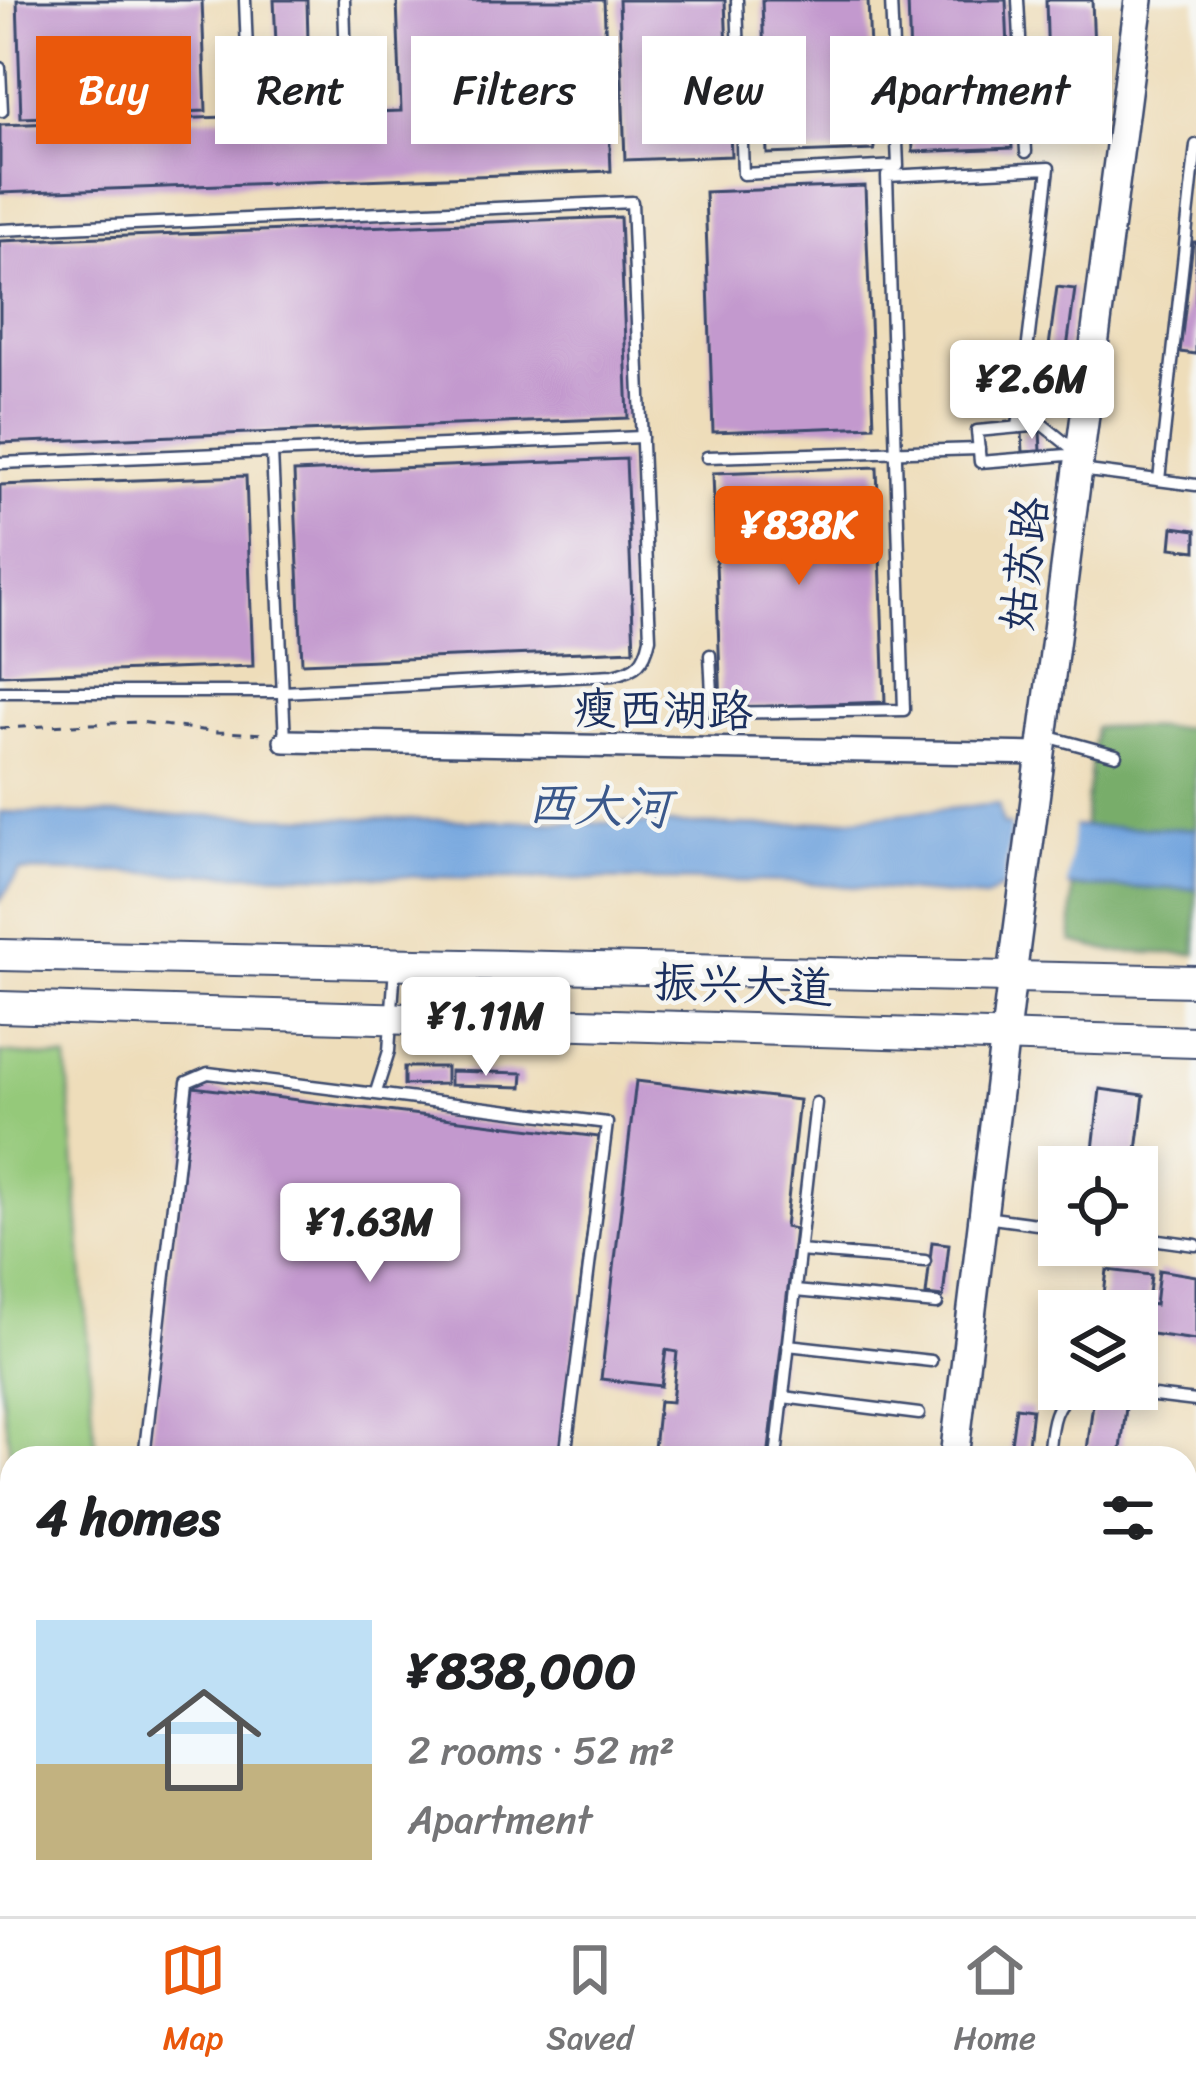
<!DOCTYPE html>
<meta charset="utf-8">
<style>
:root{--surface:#fff;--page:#f6f6f6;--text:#202124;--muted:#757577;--line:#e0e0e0;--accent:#ea580c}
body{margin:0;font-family:Sriracha,"LXGW WenKai TC",sans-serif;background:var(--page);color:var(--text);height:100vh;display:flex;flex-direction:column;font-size:45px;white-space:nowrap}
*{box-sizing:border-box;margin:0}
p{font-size:39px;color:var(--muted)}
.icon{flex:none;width:66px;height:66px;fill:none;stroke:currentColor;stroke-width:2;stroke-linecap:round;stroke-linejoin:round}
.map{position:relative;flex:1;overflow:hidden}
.drawer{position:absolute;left:0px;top:1446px;width:1197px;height:471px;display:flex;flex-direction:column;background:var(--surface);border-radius:36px 36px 0 0;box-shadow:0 6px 18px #0003}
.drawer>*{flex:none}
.guide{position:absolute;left:36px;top:36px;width:1125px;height:108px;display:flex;gap:24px}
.tools{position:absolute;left:1038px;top:1146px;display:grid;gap:24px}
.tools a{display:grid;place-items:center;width:120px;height:120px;border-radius:0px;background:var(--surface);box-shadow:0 6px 18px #0003;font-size:60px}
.price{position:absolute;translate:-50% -102px;padding:0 27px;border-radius:12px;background:#fff;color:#222;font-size:39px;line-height:78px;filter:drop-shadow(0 3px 6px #0008)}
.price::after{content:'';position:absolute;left:50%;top:72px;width:36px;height:27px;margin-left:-18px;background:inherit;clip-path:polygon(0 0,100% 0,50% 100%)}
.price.current{background:var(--accent);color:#fff}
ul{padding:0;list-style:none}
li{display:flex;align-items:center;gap:36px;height:300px;padding:0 36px}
li span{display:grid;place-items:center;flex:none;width:336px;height:240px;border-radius:0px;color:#555}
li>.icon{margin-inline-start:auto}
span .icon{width:144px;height:144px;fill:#fffc;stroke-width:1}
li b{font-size:51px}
h2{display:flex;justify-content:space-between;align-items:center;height:144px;padding:0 36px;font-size:51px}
.chip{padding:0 42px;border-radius:0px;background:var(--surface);box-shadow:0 6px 18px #0003;font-size:42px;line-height:108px}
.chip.current{background:var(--accent);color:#fff}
.tab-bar{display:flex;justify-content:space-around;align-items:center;height:168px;border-top:3px solid var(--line);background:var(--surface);font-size:33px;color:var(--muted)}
.tab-bar a{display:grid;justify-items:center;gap:6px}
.tab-bar .current{color:var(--accent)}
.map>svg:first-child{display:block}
</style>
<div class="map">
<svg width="1196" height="1916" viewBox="0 0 1196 1916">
<rect width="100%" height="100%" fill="#f6f6f2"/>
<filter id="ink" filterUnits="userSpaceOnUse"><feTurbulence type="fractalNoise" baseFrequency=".00833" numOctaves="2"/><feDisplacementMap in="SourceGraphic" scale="24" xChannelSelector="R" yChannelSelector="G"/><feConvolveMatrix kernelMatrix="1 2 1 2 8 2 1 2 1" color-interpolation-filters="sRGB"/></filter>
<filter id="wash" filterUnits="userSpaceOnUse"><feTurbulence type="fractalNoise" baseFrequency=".004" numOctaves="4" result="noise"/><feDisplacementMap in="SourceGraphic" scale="48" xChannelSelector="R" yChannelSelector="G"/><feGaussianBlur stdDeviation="2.7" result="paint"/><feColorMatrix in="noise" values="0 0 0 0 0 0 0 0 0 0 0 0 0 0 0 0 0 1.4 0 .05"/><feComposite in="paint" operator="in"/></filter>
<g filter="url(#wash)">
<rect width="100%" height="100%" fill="#eeddba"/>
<!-- green -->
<g fill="#95c97a" stroke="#587c6c" stroke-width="3">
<path d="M0 1053 67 1059 96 1458H12V1467L0 1381Z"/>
<path d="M225 1905H321L328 1916H236Z"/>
</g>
<!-- forest -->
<g fill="#78ad6a" stroke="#4a6e64" stroke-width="3">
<path d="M1095 727 1196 728V829L1084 827Z"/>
<path d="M1072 887 1196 889V954L1113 952 1072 942Z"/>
</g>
<!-- water -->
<path fill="#73a5de" stroke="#476a9e" stroke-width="3" d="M998 804 1003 825 1196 829V889L1006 885 985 898 797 882 20 871 0 901V812L775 826Z"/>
<!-- pier -->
<path fill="#eeddba" d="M1012 819 1074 820 1066 893 1003 894Z"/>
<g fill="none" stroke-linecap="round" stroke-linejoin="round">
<!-- canal -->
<g stroke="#73a5de" stroke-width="18">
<path d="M0 1592 12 1640"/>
<path d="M201 1905 212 1916"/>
</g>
</g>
<g id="blocks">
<!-- building -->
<g fill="#c399ce">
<path d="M17 0H202L206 111 21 118Z"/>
<path d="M274 0H307L308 41 276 43Z"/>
<path d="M397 0H604L611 171 0 193V125L401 111Z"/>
<path d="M619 0H725L731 156 625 160Z"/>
<path d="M762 0H868L874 150 767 154Z"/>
<path d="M908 0H1006L1012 148 913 152Z"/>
<path d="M1046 0H1092L1096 99 1049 100Z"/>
<path d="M865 186 874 426 713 432 705 192Z"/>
<path d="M620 217 628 418 0 443V241Z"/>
<path d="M1193 242H1196V354L1180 352Z"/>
<path d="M1057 287 1075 289 1059 408 1041 406Z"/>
<path d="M1040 431 1041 451 1023 452 1022 432Z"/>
<path d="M626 459 634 650 302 663 294 472Z"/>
<path d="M877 467 885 702 721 708 713 473Z"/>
<path d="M246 476 253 666 0 675V485Z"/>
<path d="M1173 527 1196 530V551L1171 548Z"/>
<path d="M404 1067H446V1084L404 1085Z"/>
<path d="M450 1071 523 1073 522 1087 450 1085Z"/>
<path d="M636 1081 799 1100 785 1227 795 1229 768 1458H653L659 1401 672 1402 677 1352 666 1350 661 1386 601 1379Z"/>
<path d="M193 1087 599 1137 560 1458H148Z"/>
<path d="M1100 1089 1144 1095 1135 1167H1091Z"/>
<path d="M932 1242 949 1244 943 1297 926 1295Z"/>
<path d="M1107 1270 1151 1275 1148 1304 1155 1305 1159 1270 1196 1276V1340L1144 1333 1137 1367V1311H1102Z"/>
<path d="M1094 1395 1127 1399 1120 1458H1086Z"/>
<path d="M1016 1407 1032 1409 1027 1453 1010 1451Z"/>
<path d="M1185 1728 1196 1730V1857L1185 1856Z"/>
<path d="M0 1846 12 1858V1905H61L73 1916H14L0 1902Z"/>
<path d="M1185 1872 1196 1873V1916H998L999 1905H1185Z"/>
<path d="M330 1905H390L389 1916H337Z"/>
<path d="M453 1905H499L498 1913Z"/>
<path d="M545 1905H631L630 1916 544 1915Z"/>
<path d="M723 1905H770L769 1916H722Z"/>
<path d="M796 1905H857L856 1916H794Z"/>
</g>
</g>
</g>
<g filter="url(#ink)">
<use href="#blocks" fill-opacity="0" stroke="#3b496c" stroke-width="3"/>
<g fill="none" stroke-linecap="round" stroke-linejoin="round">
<!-- service casing -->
<g stroke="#3b496c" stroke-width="15">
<g id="service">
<path d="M245 0 249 103"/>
<path d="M344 0 347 99"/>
<path d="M737 0 743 174 898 166 891 0"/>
<path d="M1018 0 1026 152"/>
<path d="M0 68 2 111"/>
<path d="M0 230 632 202 650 638C645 662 637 670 613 675L283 692H0"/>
<path d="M1043 425 1079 454 980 462 977 431Z"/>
<path d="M272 452 285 741"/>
<path d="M707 457 979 449"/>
<path d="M0 463 642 437"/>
<path d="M1080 470 1196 485"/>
<path d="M1159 480 1196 145"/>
<path d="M710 655 713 713 904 710 887 176 1049 168 1018 427"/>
<path d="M1046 736 1116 755"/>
<path d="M376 1092 389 1051 395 967"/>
<path d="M985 1217 1059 1227"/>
<path d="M1137 1237 1196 1245"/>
<path d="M799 1251 925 1261"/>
<path d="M795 1291 937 1304"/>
<path d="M788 1345 931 1361"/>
<path d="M1095 1389 1196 1401"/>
<path d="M783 1397 919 1414"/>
<path d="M144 1458 187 1082 208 1073 607 1123 565 1458"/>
<path d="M776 1458 816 1103"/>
<path d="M1048 1458C1051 1431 1050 1403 1077 1389"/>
<path d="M1185 1556 1196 1558"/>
<path d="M1196 1617 1185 1715 1196 1716"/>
<path d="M0 1819 12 1831"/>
<path d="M91 1905 103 1916"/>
<path d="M396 1916 398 1905"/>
<path d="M532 1916 533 1905"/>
<path d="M654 1916 655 1905"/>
<path d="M777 1916 778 1905"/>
<path d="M863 1916 865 1905"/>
</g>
</g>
<!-- minor casing -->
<g stroke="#3b496c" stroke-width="26">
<path id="minor" d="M285 741 1040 754"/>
</g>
<!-- tertiary casing -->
<g stroke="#3b496c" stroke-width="32">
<g id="tertiary">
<path d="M954 1458 1012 976 1139 0"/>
<path d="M899 1916 901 1905"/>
</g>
</g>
<!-- secondary casing -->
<g stroke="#3b496c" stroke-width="34">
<g id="secondary">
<path d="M0 955 1196 981"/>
<path d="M0 1007 1196 1042"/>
</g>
</g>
<!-- path -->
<path stroke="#3b496c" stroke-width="3" stroke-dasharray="9 9" stroke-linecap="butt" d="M0 728 139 722 218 732 268 734"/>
<!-- service -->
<use href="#service" stroke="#fff" stroke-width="10"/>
<!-- minor -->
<use href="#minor" stroke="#fff" stroke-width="21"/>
<!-- tertiary -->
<use href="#tertiary" stroke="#fff" stroke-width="27"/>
<!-- secondary -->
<use href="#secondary" stroke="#fff" stroke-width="30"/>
</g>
</g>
<g text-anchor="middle" stroke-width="9" stroke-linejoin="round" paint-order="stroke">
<!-- street labels -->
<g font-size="45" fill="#1b2f5e" stroke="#f6f6f2">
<text transform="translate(1023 564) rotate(-83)" y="16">姑苏路</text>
<text transform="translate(663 709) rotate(1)" y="16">瘦西湖路</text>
<text transform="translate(743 984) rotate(2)" y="16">振兴大道</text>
</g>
<!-- water labels -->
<g font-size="48" font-style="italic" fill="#3a588b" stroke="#f6f6f2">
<text transform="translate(599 805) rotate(2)" y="17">西大河</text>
</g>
</g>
</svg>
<div class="tools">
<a><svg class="icon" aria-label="locate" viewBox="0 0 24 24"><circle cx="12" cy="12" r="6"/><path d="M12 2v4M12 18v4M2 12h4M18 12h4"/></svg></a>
<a><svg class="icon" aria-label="layers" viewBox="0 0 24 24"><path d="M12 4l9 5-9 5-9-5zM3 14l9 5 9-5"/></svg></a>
</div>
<b class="price" style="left:1032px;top:442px">¥2.6M</b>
<b class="price current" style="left:799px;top:588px">¥838K</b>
<b class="price" style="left:486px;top:1079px">¥1.11M</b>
<b class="price" style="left:370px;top:1285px">¥1.63M</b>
<div class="guide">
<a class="chip current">Buy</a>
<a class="chip">Rent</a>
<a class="chip">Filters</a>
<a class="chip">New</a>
<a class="chip">Apartment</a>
</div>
<section class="drawer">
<h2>4 homes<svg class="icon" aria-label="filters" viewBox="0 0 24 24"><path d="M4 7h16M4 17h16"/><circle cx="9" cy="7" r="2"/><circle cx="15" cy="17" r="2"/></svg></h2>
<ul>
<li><span style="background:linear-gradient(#bfe0f5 60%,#c2b280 0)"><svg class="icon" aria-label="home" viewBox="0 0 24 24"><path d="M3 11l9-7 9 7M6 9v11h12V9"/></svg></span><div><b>¥838,000</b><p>2 rooms · 52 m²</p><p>Apartment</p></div></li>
</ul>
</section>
</div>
<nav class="tab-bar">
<a class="current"><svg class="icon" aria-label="map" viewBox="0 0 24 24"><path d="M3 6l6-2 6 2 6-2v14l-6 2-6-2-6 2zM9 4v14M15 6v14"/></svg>Map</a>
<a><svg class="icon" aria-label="saved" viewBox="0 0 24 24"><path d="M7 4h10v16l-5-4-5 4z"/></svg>Saved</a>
<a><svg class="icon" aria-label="home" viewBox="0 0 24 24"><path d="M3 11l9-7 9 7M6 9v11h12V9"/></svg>Home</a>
</nav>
